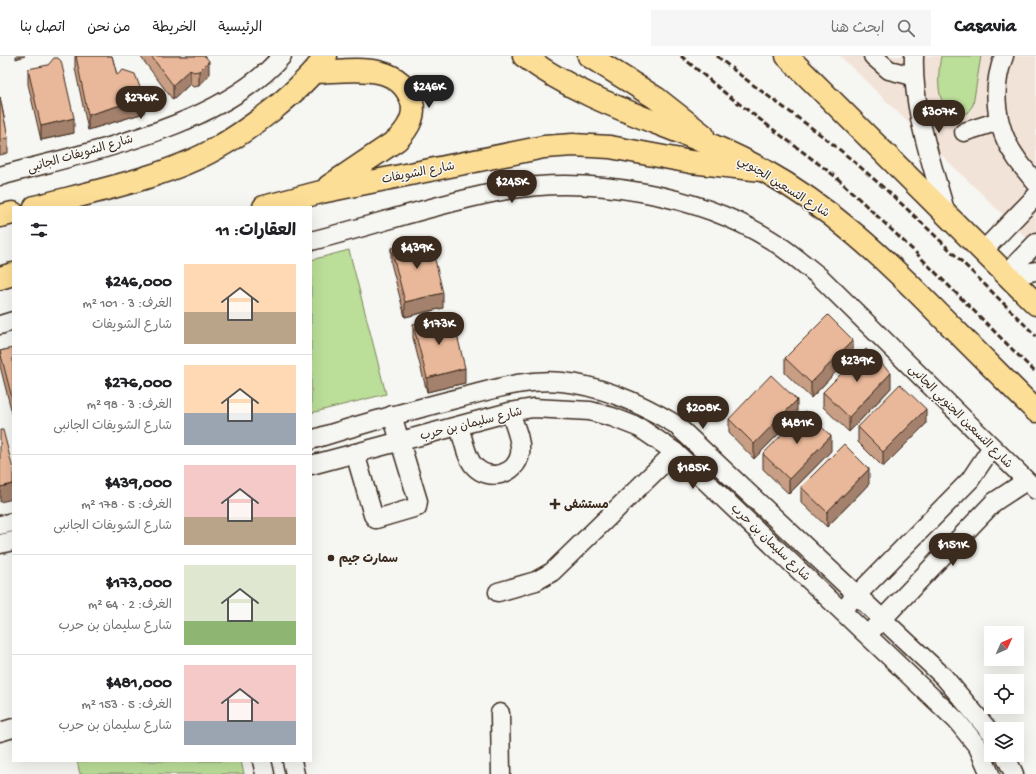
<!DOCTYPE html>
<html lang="ar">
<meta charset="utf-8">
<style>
:root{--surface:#fff;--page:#f6f6f6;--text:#202124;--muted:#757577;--line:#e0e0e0;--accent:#3b2a1e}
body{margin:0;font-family:"Gochi Hand","Playpen Sans Arabic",sans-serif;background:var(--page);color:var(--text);direction:rtl;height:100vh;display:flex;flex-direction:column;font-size:15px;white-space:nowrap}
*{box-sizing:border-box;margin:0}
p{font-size:13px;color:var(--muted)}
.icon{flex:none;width:22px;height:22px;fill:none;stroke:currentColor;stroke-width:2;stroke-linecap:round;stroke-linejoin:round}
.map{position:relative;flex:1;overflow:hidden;direction:ltr}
.drawer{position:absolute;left:12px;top:150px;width:300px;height:556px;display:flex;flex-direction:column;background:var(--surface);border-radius:0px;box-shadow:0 4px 16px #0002;direction:rtl}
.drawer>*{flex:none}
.needle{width:26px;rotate:45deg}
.buttons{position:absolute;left:984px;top:570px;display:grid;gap:8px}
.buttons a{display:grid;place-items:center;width:40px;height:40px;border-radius:0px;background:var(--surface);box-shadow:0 4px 16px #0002;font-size:20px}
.price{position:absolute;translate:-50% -34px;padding:0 9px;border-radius:14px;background:var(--accent);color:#fff;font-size:13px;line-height:26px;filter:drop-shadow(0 1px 2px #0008)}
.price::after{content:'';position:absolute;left:50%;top:24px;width:12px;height:9px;margin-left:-6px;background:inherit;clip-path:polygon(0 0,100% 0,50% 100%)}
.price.current{background:#222;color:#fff}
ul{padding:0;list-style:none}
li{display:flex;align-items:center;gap:12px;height:100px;padding:0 16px}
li+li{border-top:1px solid var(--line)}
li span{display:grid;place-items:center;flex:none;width:112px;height:80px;border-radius:0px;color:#555}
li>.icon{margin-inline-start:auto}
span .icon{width:48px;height:48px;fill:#fffc;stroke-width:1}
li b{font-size:17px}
h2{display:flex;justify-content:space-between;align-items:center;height:48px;padding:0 16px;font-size:17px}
header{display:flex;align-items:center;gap:24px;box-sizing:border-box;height:56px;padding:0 20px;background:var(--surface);border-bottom:1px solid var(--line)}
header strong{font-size:19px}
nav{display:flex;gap:22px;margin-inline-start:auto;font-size:14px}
.search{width:280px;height:36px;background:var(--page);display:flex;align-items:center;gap:10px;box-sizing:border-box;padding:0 14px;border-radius:0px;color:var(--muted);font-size:15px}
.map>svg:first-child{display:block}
</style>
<header>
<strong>Casavia</strong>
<div class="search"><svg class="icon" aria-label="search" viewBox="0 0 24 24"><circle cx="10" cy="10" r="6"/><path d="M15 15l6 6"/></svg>ابحث هنا</div>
<nav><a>الرئيسية</a><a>الخريطة</a><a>من نحن</a><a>اتصل بنا</a></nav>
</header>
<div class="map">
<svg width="1036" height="718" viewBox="0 0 1036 718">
<rect width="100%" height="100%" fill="#f6f6f2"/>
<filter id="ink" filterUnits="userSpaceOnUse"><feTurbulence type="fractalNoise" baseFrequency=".025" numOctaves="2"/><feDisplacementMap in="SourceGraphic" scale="8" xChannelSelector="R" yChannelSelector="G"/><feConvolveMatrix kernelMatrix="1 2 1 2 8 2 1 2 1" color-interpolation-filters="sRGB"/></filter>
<g filter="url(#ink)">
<!-- built -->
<path fill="#f2e3d8" d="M840 0H1036V191Z"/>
<!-- green -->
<g fill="#bbde99" stroke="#7b845c">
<path d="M941 0H981L973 49 967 57C934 63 937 22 941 0Z"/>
<path d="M349 194 386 338 311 357V204Z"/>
<path d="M77 705H241L244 718H80Z"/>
</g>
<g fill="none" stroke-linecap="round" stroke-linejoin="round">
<!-- minor casing -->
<g stroke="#3b2a1e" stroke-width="21">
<g id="minor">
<path d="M873 0 889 14 913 20"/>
<path d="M914 0C912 53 932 107 946 158"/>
<path d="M1004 0C991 33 995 71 1015 100 1021 110 1029 118 1036 127"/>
<path d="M964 76 999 65"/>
<path d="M0 120C89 95 219 72 282 0"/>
<path d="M311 185C375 169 442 146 507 134 589 119 700 139 771 184 789 195 805 209 821 222L1036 434"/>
<path d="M983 195 1036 140"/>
<path d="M1006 218 1036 187"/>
<path d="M1008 220 1036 215"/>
<path d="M0 269 13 265"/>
<path d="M459 370C463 382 466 401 474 410 489 426 516 419 520 398 522 385 514 368 510 356"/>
<path d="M311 384C361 368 412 354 463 341 495 333 528 322 562 326 602 330 640 347 675 368L944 621 991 677"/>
<path d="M355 397 373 459 376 463 417 451 418 445 392 359"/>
<path d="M311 409 510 356 533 352 590 355 612 361 640 372 675 396 957 665 978 691 990 718"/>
<path d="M0 469 13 466"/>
<path d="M0 488 13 485"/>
<path d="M498 536 536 525 552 516 675 396"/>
<path d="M850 546 970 424 992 391"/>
<path d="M874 572 994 446 1026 425"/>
<path d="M500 657 501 718"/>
<path d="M0 676 13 672"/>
<path d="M1005 699 1014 718"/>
<path d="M262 705 265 718"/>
<path d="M292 705 295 718"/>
</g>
</g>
<!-- major casing -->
<g stroke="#3b2a1e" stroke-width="25">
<g id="major">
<path d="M315 16C350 15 399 4 412 46 416 61 407 74 397 84L329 130"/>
<path d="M35 151C92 136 167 121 217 92 238 80 256 67 275 52 294 36 312 20 326 0"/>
<path d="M264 151 321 136 544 91 573 89 610 91 691 106 762 114"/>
<path d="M0 160 13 157"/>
<path d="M0 222 13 218"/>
</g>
</g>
<!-- highway casing -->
<g stroke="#3b2a1e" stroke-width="25">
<g id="highway">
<path d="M524 0C597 55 684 70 763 114 830 151 884 202 937 256 970 289 1003 322 1036 355"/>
<path d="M589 0 656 42 703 79"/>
<path d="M787 0 1036 248"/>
</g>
</g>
<!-- minor -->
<use href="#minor" stroke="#f6f6f2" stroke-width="18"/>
<!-- major -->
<use href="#major" stroke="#fdde96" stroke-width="22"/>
<!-- highway -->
<use href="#highway" stroke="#fdde96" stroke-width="22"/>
<!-- rail -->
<g stroke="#3b2a1e" stroke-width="3" stroke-dasharray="6 3" stroke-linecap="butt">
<path d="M681 0 725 37 836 121 915 196 1036 317"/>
<path d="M717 0C760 37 809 67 852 104 917 159 976 220 1036 280"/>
</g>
</g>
<!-- wall -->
<g fill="#c89e84" stroke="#3b2a1e">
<path d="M75 0H112L117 19 144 57 88 74 75 12Z"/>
<path d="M140 0H205L209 19 199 30 193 31 190 28 173 44Z"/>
<path d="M28 13 74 77 41 84 28 28Z"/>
<path d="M0 41 8 82V97L0 99Z"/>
<path d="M391 192 443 252 405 261 391 207Z"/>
<path d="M413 268 465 327 427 336 413 282Z"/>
<path d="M13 292V361L0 310V295Z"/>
<path d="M853 298 811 342 785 317V302Z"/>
<path d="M891 332 849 376 823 351V336Z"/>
<path d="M797 359 754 403 729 377V363Z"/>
<path d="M926 368 883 411 858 386V371Z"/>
<path d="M831 395 789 438 763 413V398Z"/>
<path d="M869 428 827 471 801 446V431Z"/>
</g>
<!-- shaded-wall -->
<g fill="#a3816c" stroke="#3b2a1e">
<path d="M16 0H25L16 3Z"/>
<path d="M209 5V19L199 30V15Z"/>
<path d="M190 13V28L173 44V29Z"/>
<path d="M144 42V57L88 74V59Z"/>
<path d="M74 62V77L41 84V70Z"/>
<path d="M443 237V252L405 261V246Z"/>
<path d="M853 284V298L811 342V327Z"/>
<path d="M465 312V327L427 336V322Z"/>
<path d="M891 317V332L849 376V361Z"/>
<path d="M797 344V359L754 403V388Z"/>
<path d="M926 353V368L883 411V396Z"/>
<path d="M831 380V395L789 438V423Z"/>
<path d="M869 413V428L827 471V456Z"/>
<path d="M13 428V443L0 446V431Z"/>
</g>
<!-- building -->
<g fill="#e9b89a" stroke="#3b2a1e">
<path d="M76 0H112L117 19 123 14 135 18 144 42 88 59Z"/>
<path d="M151 0H205L209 5 199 15 193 16 190 13 173 29Z"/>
<path d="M54 2H58L61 5 74 62 41 70 28 13 48 9Z"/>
<path d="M0 41 8 82 0 84Z"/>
<path d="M430 183 443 237 405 246 391 192Z"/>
<path d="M452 258 465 312 427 322 413 268Z"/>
<path d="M828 259 853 284 811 327 785 302Z"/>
<path d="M13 292V346L0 295Z"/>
<path d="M866 293 891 317 849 361 823 336Z"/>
<path d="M771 319 797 344 754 388 729 363Z"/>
<path d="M900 328 926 353 883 396 858 371Z"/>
<path d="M805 355 831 380 789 423 763 398Z"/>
<path d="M0 374H3L13 413V428L0 431Z"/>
<path d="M844 388 869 413 827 456 801 431Z"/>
</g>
</g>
<!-- markers -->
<g fill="#3b2a1e" stroke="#f6f6f2" stroke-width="1.5">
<path d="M553 442h4v4h4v4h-4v4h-4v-4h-4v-4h4z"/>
<circle cx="331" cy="502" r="4"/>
</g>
<g text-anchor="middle" stroke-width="3" stroke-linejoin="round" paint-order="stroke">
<!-- street labels -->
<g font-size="12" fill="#3b2a1e" stroke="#f6f6f2">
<text transform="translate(80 97) rotate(-16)" y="4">شارع الشويفات الجانبى</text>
<text transform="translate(418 116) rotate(-11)" y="4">شارع الشويفات</text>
<text transform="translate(784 130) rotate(32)" y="4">شارع التسعين الجنوبي</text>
<text transform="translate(961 360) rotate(45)" y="4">شارع التسعين الجنوبي الجانبى</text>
<text transform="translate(471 367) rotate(-14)" y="4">شارع سليمان بن حرب</text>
<text transform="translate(771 486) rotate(44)" y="4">شارع سليمان بن حرب</text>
</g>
<!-- poi labels -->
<g font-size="12" font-weight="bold" fill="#3b2a1e" stroke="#f6f6f2" text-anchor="start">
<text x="564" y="452">مستشفى</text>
<text x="339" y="506">سمارت جيم</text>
</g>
</g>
</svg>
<div class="buttons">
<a><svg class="needle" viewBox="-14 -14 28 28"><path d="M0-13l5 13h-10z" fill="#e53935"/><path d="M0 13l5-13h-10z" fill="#757577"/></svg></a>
<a><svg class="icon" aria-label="locate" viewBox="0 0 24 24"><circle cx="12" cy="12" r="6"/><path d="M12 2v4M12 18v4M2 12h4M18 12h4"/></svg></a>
<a><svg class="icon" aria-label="layers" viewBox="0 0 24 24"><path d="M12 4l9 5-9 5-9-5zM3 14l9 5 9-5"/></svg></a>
</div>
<b class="price current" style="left:429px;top:53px">$246K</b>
<b class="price" style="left:141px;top:64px">$276K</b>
<b class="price" style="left:939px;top:78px">$307K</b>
<b class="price" style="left:512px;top:148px">$245K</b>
<b class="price" style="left:417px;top:214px">$439K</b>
<b class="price" style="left:439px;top:290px">$173K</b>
<b class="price" style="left:857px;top:327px">$239K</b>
<b class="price" style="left:703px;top:374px">$208K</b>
<b class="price" style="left:797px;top:389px">$481K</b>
<b class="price" style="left:693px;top:434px">$185K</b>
<b class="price" style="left:953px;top:511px">$151K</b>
<section class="drawer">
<h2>العقارات: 11<svg class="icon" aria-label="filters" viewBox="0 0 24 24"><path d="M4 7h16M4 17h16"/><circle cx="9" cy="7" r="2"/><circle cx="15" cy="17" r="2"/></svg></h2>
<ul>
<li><span style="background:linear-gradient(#ffd9b3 60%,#b9a48a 0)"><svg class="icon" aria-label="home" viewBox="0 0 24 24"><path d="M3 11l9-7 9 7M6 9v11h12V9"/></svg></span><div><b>$246,000</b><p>الغرف: 3 · 101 m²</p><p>شارع الشويفات</p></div></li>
<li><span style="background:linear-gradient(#ffd9b3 60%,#9aa5b1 0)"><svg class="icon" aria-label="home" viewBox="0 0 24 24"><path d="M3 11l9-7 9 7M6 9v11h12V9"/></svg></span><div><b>$276,000</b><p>الغرف: 3 · 98 m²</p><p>شارع الشويفات الجانبى</p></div></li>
<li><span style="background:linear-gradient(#f6c9c9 65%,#b9a48a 0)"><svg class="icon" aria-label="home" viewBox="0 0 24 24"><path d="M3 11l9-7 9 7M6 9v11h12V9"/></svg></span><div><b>$439,000</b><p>الغرف: 5 · 178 m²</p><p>شارع الشويفات الجانبى</p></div></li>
<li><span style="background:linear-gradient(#dfe7d0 70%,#8fb573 0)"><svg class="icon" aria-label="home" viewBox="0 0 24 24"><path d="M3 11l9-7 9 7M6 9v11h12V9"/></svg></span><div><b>$173,000</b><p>الغرف: 2 · 64 m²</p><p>شارع سليمان بن حرب</p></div></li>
<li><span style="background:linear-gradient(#f6c9c9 70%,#9aa5b1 0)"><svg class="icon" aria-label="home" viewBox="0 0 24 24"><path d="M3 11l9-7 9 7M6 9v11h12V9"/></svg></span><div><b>$481,000</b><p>الغرف: 5 · 153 m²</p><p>شارع سليمان بن حرب</p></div></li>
</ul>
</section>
</div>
